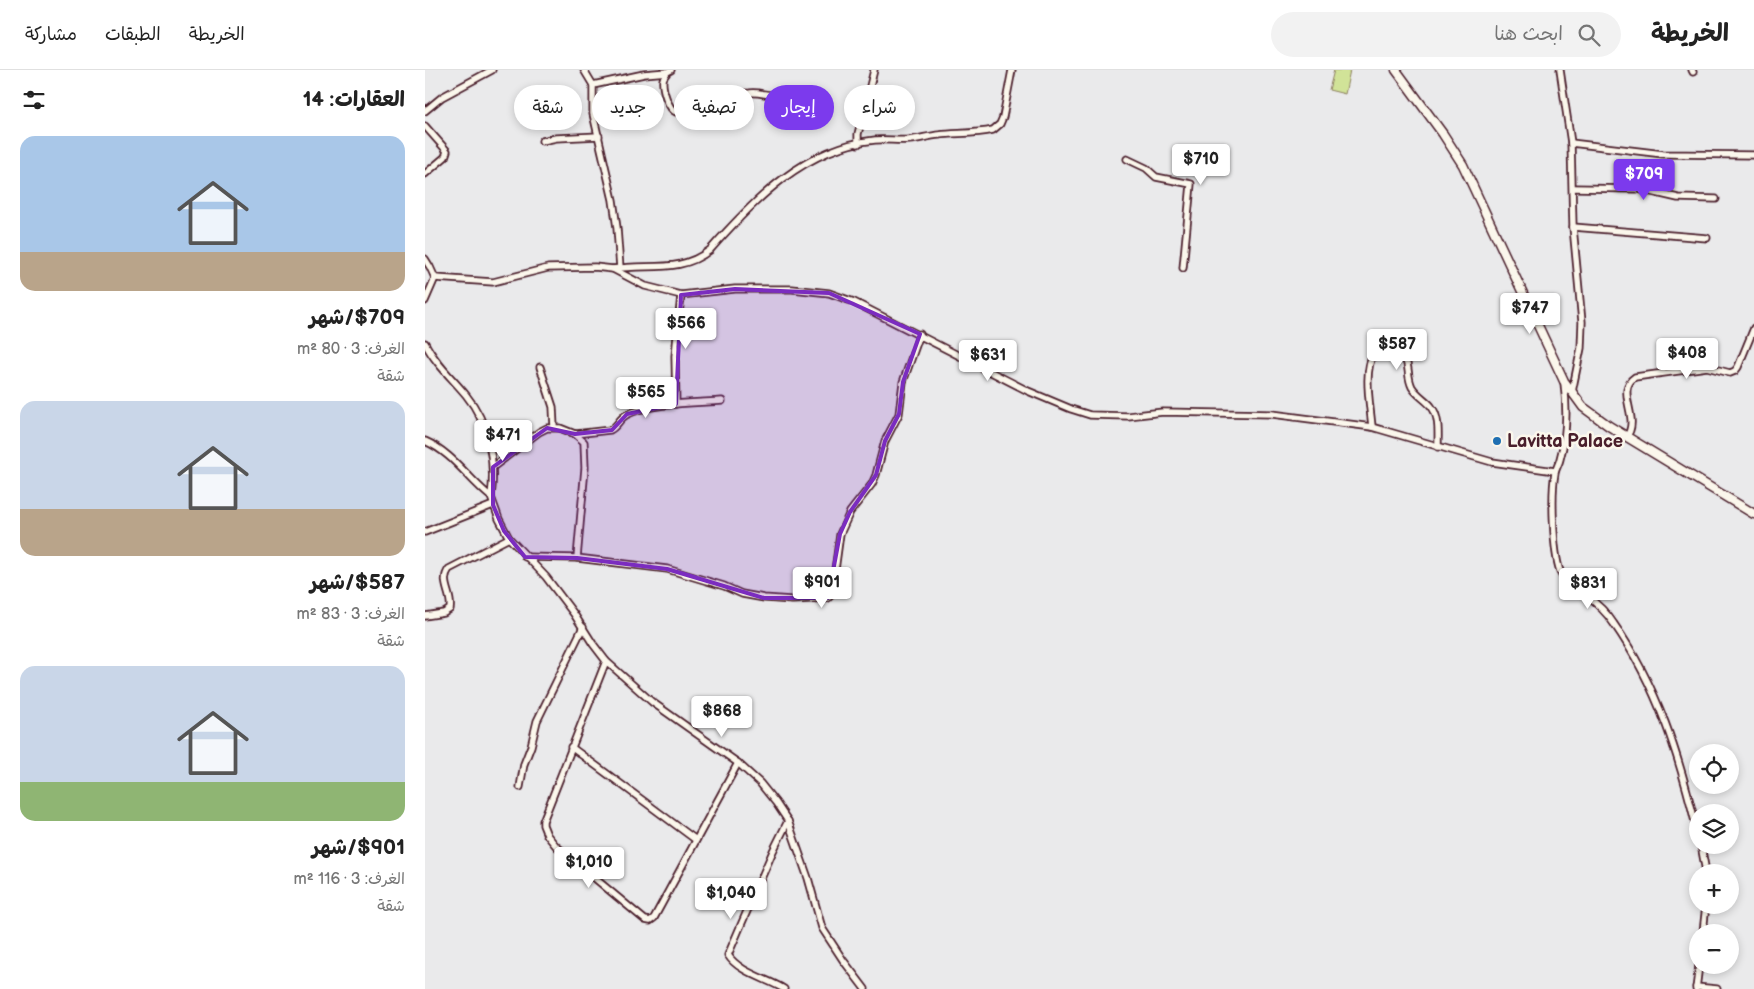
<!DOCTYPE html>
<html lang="ar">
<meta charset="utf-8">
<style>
:root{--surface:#fff;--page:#f2f2f2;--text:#222;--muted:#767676;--line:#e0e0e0;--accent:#7c3aed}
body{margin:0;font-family:"Balsamiq Sans","Playpen Sans Arabic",sans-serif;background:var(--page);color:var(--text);direction:rtl;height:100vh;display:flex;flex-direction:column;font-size:19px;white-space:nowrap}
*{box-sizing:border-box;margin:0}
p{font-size:16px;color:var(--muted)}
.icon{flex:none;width:28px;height:28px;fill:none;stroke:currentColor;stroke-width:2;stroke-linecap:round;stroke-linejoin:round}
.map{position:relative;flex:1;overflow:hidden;direction:ltr}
.sheet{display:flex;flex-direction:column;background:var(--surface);width:425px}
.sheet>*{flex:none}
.top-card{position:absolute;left:15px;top:15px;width:475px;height:45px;direction:rtl;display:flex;gap:10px}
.tools{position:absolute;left:1264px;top:674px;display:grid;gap:10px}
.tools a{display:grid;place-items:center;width:50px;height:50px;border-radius:50%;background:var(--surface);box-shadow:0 2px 8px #0003;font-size:25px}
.price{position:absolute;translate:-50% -42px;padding:0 11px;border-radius:5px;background:#fff;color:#222;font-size:16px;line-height:32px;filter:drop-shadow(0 1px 2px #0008)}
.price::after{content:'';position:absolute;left:50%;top:30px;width:15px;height:11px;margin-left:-8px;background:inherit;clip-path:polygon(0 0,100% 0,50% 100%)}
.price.current{background:var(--accent);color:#fff}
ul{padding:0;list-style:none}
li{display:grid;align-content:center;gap:10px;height:265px;padding:0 20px}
li span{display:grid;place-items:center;height:155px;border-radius:15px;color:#555}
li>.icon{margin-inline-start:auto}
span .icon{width:90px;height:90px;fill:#fffc;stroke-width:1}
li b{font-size:21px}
h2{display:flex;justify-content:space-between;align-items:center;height:60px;padding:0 20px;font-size:21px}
.pill{padding:0 18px;border-radius:22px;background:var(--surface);box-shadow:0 2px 8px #0003;font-size:18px;line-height:45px}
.pill.current{background:var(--accent);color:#fff}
header{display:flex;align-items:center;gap:30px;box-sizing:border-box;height:70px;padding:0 25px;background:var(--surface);border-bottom:1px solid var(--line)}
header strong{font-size:24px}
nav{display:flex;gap:28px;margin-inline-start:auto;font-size:18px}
.search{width:350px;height:45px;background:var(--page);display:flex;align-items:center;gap:12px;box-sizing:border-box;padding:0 18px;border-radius:28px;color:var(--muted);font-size:19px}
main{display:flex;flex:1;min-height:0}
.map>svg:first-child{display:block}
</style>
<header>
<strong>الخريطة</strong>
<div class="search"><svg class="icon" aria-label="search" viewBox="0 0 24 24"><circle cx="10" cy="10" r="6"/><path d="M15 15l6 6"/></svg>ابحث هنا</div>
<nav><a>الخريطة</a><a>الطبقات</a><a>مشاركة</a></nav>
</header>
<main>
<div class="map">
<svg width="1329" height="919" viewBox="0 0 1329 919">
<rect width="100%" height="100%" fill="#eaeaeb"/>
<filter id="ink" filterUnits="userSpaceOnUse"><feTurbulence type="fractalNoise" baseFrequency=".02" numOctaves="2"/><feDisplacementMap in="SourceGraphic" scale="10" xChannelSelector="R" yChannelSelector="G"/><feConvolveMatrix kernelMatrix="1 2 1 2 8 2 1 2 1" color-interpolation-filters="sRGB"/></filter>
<g filter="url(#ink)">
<!-- green -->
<path fill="#d1e398" stroke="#8e8162" d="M909 0H925L920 24 904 20Z"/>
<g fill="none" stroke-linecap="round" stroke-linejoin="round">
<!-- street casing -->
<g stroke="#4a1f2b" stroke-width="9">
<g id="street">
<path d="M159 0 168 15V44L188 130 192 158 195 198"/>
<path d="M1135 0 1146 73 1148 157 1157 252 1156 278 1147 322"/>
<path d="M1267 0 1268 2"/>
<path d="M242 2C241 5 238 7 238 10 237 18 243 39 251 42 276 39 299 23 325 23 331 22 338 24 345 25"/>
<path d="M168 15 219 4 242 2 246 0"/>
<path d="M0 41 17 27 67 0"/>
<path d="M0 56 22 81 20 87 0 104"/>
<path d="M117 71 131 68 174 66"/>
<path d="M1146 73 1238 84 1329 85"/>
<path d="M433 74V64L449 0"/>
<path d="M702 89 721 98 731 107 766 114 758 198"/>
<path d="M1148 118 1214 119 1253 128 1291 129"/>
<path d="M1148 157 1282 168"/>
<path d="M0 189 5 197 10 208 0 231"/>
<path d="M188 199C223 193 255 204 285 180 329 130 380 77 450 70 461 69 473 71 484 70 494 69 504 66 514 65 532 63 550 64 568 60L575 54 578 47 587 0"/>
<path d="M10 208 68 212 123 198 170 197 188 199 220 216 256 225 310 219H367L404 223 429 232 603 321 646 339 665 345 703 346 738 342 847 344 947 357 1067 392 1130 401"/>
<path d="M0 273C10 293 27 308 41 325 64 353 71 392 66 427 43 409 28 383 0 371"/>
<path d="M115 297 128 337 129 357"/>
<path d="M1139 313C1142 338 1142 365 1135 389 1134 394 1131 398 1130 403 1126 424 1128 482 1135 501 1139 510 1150 516 1157 522 1169 531 1181 541 1189 554 1233 617 1254 686 1272 760"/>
<path d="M251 334 250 286 256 225"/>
<path d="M947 357C945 333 938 303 949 282 960 281 979 281 982 294 984 302 983 309 987 317 992 325 1000 329 1006 336 1015 347 1013 364 1013 377"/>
<path d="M150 364 185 360C192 357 194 349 201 345 224 333 270 333 297 331"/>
<path d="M1201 367C1217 349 1189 321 1210 307L1282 297 1305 303 1310 301 1313 297 1329 258"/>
<path d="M68 397 114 362 122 358H135L150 364 159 372 160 398 152 488"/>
<path d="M0 462 68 435"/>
<path d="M84 468 121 507 149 544 168 574 181 591 227 632 313 693 335 713 351 733 363 751 383 808 397 858 418 890 440 919"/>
<path d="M100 487 152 488 242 499 299 516 317 524 339 528 367 530 403 528 406 525 408 515 415 464 425 442 447 414 451 405 460 371 474 344 478 312 495 264"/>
<path d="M0 546 19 543 25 539C28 525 14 512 24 499L84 468 74 449 66 427"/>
<path d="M181 591 118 751V755L122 765 131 776 220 850 225 851 229 848 313 693"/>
<path d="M146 677 271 770"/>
<path d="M95 717 99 694 106 676 112 651 158 557"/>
<path d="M1276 775 1281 802"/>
<path d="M1278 862 1281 835"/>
<path d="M1271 917 1292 919"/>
<path d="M359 919C343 909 313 902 303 885L348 781 363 751"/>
<path d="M1271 919 1274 895"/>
</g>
</g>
<!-- secondary casing -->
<g stroke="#4a1f2b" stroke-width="11">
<path id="secondary" d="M971 0 1018 64 1038 95 1139 311 1158 337 1184 356 1329 444"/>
</g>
<!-- street -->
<use href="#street" stroke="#fbf7ec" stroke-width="5.5"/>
<!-- secondary -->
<use href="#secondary" stroke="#fbf7ec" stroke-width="8"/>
</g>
</g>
<!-- marked area -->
<path fill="#7b2cbf" fill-opacity="0.2" stroke="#7b2cbf" stroke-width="4" stroke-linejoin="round" d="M310 219 404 223 495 264 478 312 474 344 460 371 451 405 425 442 415 464 403 528H339L242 499 152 488 100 487 79 461 68 435V397L122 358 150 364 187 360 202 344 251 334 256 225Z"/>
<!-- markers -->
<circle fill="#1f6fb2" stroke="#fbf7ec" stroke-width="2" cx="1072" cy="371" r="5"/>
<g text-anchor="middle" stroke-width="5" stroke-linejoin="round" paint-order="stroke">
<!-- poi labels -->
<g font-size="18" font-weight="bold" fill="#4a1f2b" stroke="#fbf7ec" text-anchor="start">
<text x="1082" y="377">Lavitta Palace</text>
</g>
</g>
</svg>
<div class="tools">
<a><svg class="icon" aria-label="locate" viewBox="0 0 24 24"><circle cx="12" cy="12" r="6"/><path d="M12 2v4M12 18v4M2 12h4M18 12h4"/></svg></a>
<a><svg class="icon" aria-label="layers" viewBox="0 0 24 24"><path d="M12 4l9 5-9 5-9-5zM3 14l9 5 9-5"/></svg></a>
<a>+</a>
<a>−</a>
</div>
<b class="price" style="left:776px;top:116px">$710</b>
<b class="price current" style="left:1219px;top:131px">$709</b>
<b class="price" style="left:1105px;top:265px">$747</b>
<b class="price" style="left:261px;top:280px">$566</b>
<b class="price" style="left:972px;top:301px">$587</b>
<b class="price" style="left:1262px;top:310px">$408</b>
<b class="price" style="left:563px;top:312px">$631</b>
<b class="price" style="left:221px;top:349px">$565</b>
<b class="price" style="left:78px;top:392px">$471</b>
<b class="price" style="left:397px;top:539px">$901</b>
<b class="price" style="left:1163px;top:540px">$831</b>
<b class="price" style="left:297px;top:668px">$868</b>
<b class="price" style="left:164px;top:819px">$1,010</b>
<b class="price" style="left:306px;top:850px">$1,040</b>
<div class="top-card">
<a class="pill">شراء</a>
<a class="pill current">إيجار</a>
<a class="pill">تصفية</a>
<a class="pill">جديد</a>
<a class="pill">شقة</a>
</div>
</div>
<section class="sheet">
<h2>العقارات: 14<svg class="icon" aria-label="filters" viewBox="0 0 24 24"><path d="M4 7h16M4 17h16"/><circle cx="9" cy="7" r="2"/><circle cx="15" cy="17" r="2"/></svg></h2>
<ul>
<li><span style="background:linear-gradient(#a9c7e8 75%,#b9a48a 0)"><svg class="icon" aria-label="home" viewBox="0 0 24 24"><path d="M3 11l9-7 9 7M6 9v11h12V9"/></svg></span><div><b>$709/شهر</b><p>الغرف: 3 · 80 m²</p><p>شقة</p></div></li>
<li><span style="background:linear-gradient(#c9d6e8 70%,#b9a48a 0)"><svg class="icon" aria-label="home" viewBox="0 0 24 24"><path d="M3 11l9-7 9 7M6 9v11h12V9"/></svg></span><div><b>$587/شهر</b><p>الغرف: 3 · 83 m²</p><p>شقة</p></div></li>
<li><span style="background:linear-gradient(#c9d6e8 75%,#8fb573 0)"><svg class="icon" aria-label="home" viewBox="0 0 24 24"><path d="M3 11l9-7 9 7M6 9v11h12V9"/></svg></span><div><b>$901/شهر</b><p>الغرف: 3 · 116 m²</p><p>شقة</p></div></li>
</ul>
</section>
</main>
